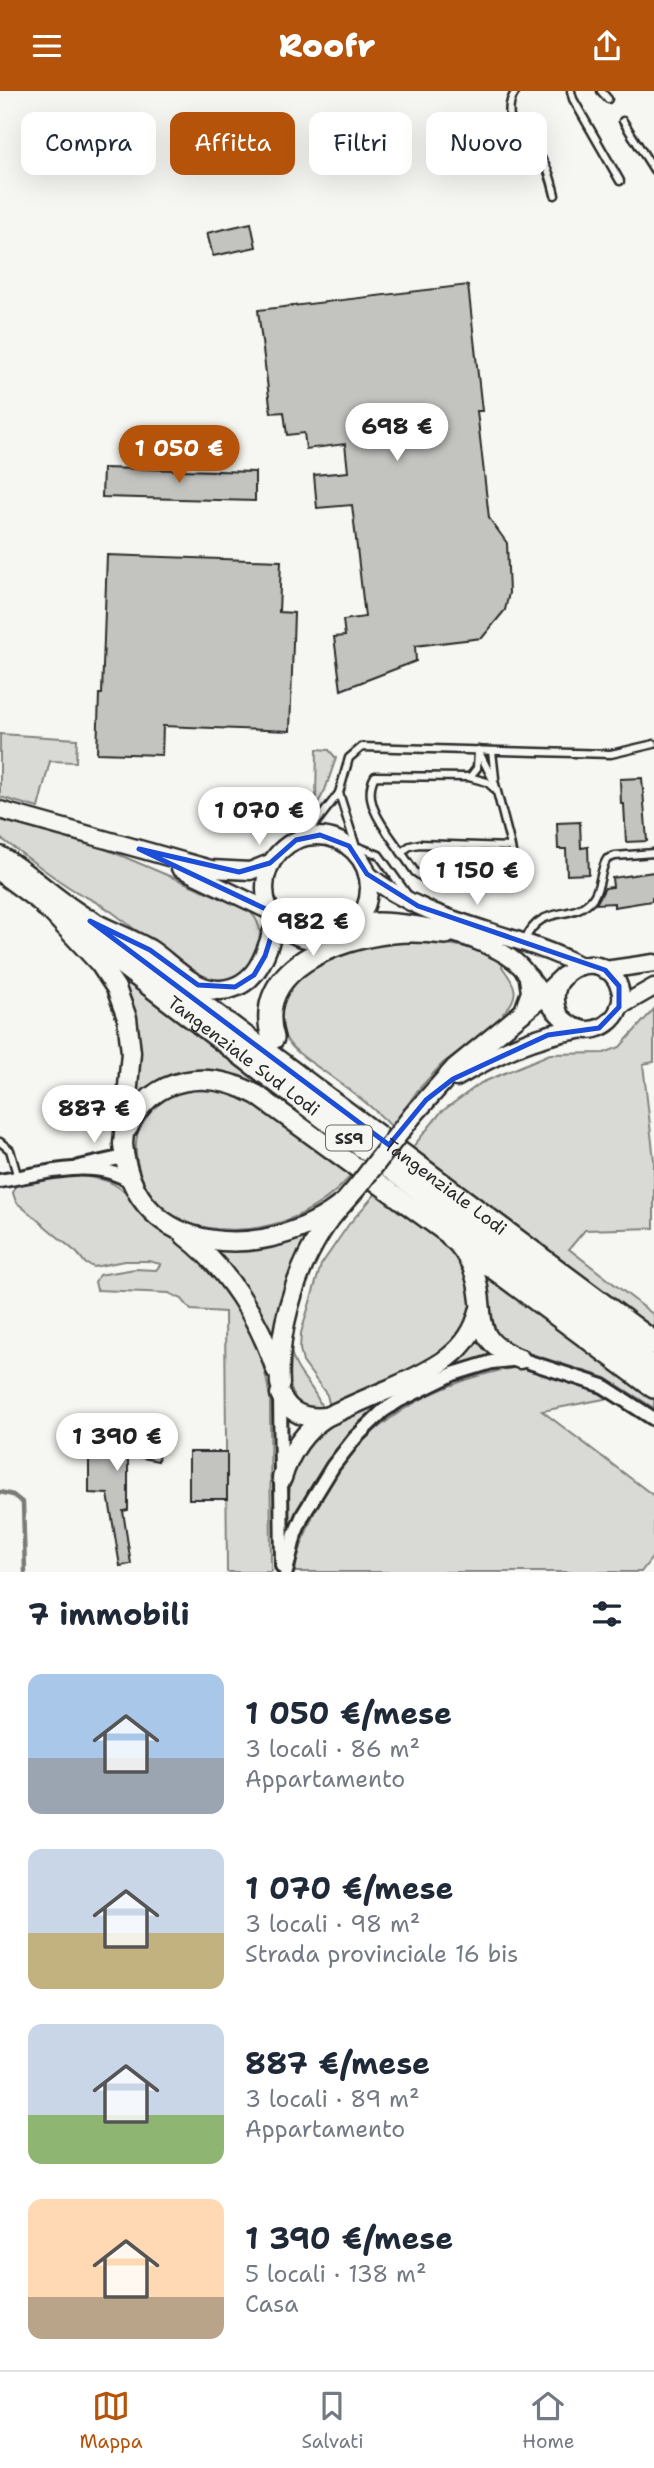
<!DOCTYPE html>
<html lang="it">
<meta charset="utf-8">
<style>
:root{--surface:#fff;--page:#f2f2f3;--text:#1f2937;--muted:#747a83;--line:#e0e1e3;--accent:#b45309}
body{margin:0;font-family:"Shantell Sans",sans-serif;background:var(--page);color:var(--text);height:100vh;display:flex;flex-direction:column;font-size:26px;white-space:nowrap}
*{box-sizing:border-box;margin:0}
p{font-size:23px;color:var(--muted)}
.icon{flex:none;width:38px;height:38px;fill:none;stroke:currentColor;stroke-width:2;stroke-linecap:round;stroke-linejoin:round}
.map{position:relative;height:1481px;overflow:hidden}
.side{display:flex;flex-direction:column;background:var(--surface);flex:1}
.side>*{flex:none}
.guide{position:absolute;left:21px;top:21px;width:612px;height:63px;display:flex;gap:14px}
.price{position:absolute;translate:-50% -60px;padding:0 16px;border-radius:24px;background:#fff;color:#222;font-size:23px;line-height:46px;filter:drop-shadow(0 2px 4px #0008)}
.price::after{content:'';position:absolute;left:50%;top:42px;width:21px;height:16px;margin-left:-10px;background:inherit;clip-path:polygon(0 0,100% 0,50% 100%)}
.price.selected{background:var(--accent);color:#fff}
ul{padding:0;list-style:none}
li{display:flex;align-items:center;gap:21px;height:175px;padding:0 28px}
li span{display:grid;place-items:center;flex:none;width:196px;height:140px;border-radius:14px;color:#555}
li>.icon{margin-inline-start:auto}
span .icon{width:84px;height:84px;fill:#fffc;stroke-width:1}
li b{font-size:30px}
h2{display:flex;justify-content:space-between;align-items:center;height:84px;padding:0 28px;font-size:30px}
.pill{padding:0 24px;border-radius:14px;background:var(--surface);box-shadow:0 7px 28px #0002;font-size:24px;line-height:63px}
.pill.selected{background:var(--accent);color:#fff}
header{display:flex;justify-content:space-between;align-items:center;height:91px;padding:0 28px;background:var(--accent);color:#fff;font-size:32px;font-weight:800}
.tabs{display:flex;justify-content:space-around;align-items:center;height:98px;border-top:2px solid var(--line);background:var(--surface);font-size:19px;color:var(--muted)}
.tabs a{display:grid;justify-items:center;gap:4px}
.tabs .selected{color:var(--accent)}
.map>svg:first-child{display:block}
</style>
<header><svg class="icon" aria-label="menu" viewBox="0 0 24 24"><path d="M4 6h16M4 12h16M4 18h16"/></svg>Roofr<svg class="icon" aria-label="share" viewBox="0 0 24 24"><path d="M12 15V3M7 8l5-5 5 5M5 13v7h14v-7"/></svg></header>
<div class="map">
<svg width="654" height="1481" viewBox="0 0 654 1481">
<rect width="100%" height="100%" fill="#f6f6f2"/>
<filter id="ink" filterUnits="userSpaceOnUse"><feTurbulence type="fractalNoise" baseFrequency=".0143" numOctaves="2"/><feDisplacementMap in="SourceGraphic" scale="14" xChannelSelector="R" yChannelSelector="G"/><feConvolveMatrix kernelMatrix="1 2 1 2 8 2 1 2 1" color-interpolation-filters="sRGB"/></filter>
<g filter="url(#ink)">
<!-- green -->
<g fill="#d9d9d5" stroke="#828280" stroke-width="2">
<path d="M0 643 77 648 76 671 50 670 38 717 0 706Z"/>
<path d="M317 658 329 659 336 667 325 699 313 721 305 712 316 707Z"/>
<path d="M0 729 108 759 247 818C273 838 258 880 229 890 223 892 214 890 208 889 194 887 129 833 112 821 100 812 87 807 75 800 49 784 25 764 0 747Z"/>
<path d="M431 850 471 857 503 872 502 876C516 894 521 905 503 922L504 928 443 972 418 999 392 1036C371 1014 347 997 322 979 311 971 297 963 289 952 281 942 280 930 282 917 290 876 347 856 384 851 399 849 416 850 431 850Z"/>
<path d="M129 893 258 991 255 995C202 968 184 975 138 1008L135 1005 124 896Z"/>
<path d="M654 918V971L643 973 654 1069V1137L585 1139 569 1158 654 1224V1237L412 1057 441 1021 481 992 550 963 604 962 620 956Z"/>
<path d="M210 994 247 1005 354 1081C320 1122 271 1143 217 1138 201 1136 185 1133 171 1124 131 1095 119 1030 168 1004 181 997 196 996 210 994Z"/>
<path d="M72 1084C96 1087 114 1087 130 1107 136 1114 139 1122 146 1128 162 1140 181 1149 195 1161 237 1198 262 1253 270 1307L271 1481H227L225 1221 191 1219 182 1208 169 1202 97 1199 95 1191 99 1184 135 1178 156 1179 161 1173 148 1170H124L94 1176 86 1173 77 1162 16 1111 13 1102 16 1093Z"/>
<path d="M377 1101 450 1153C459 1163 462 1172 467 1185 493 1263 382 1293 330 1316L327 1304 303 1271 300 1258 301 1242 321 1174 349 1133Z"/>
<path d="M314 1142 273 1250 211 1157C248 1159 279 1154 314 1142Z"/>
<path d="M484 1182 654 1304V1317L606 1287 509 1256 493 1242 486 1213Z"/>
<path d="M475 1247 489 1262 490 1266 455 1275 454 1272Z"/>
<path d="M290 1252C292 1282 313 1291 322 1317L301 1315C285 1297 287 1275 290 1252Z"/>
<path d="M518 1276 592 1299 609 1307 542 1320 654 1405V1464L641 1481H295C297 1465 303 1449 309 1434 342 1343 425 1292 518 1276Z"/>
<path d="M379 1311 380 1316C341 1348 313 1385 293 1431H290C284 1398 295 1358 324 1337 340 1326 361 1319 379 1311Z"/>
</g>
<g fill="none" stroke-linecap="round" stroke-linejoin="round">
<!-- stream -->
<path stroke="#7a7a78" stroke-width="4.5" d="M0 1401 13 1404 23 1412 25 1481"/>
</g>
<!-- building -->
<g fill="#c3c3c0" stroke="#2b2b2b" stroke-width="2">
<path d="M251 132 256 156 213 165 207 142Z"/>
<path d="M468 194 482 320H477L489 427 507 452 509 502 505 519 482 547 415 555 416 570 341 599 334 546 345 545 343 529 365 526 352 414 317 417 314 384 348 381 345 353 306 358 304 342 287 344 284 321 271 322 258 219Z"/>
<path d="M103 377 255 381V410L102 406Z"/>
<path d="M107 464 281 470 279 521 294 522 290 640 163 635 162 664 97 662 99 603H102Z"/>
<path d="M642 687 647 750 626 751 624 713H621L620 688Z"/>
<path d="M580 731 581 757 588 756 589 783 567 784 566 758H558L557 732Z"/>
<path d="M654 781V806L652 807V810L614 816V812L596 813 605 797 613 796 612 787Z"/>
<path d="M89 1336 161 1346 158 1370 128 1364V1419L123 1420 131 1473 120 1475 108 1403 89 1402V1358H86Z"/>
<rect x="189" y="1361" width="38" height="47"/>
</g>
<g fill="none" stroke-linecap="round" stroke-linejoin="round">
<!-- lane casing -->
<g stroke="#2b2b2b" stroke-width="11">
<g id="lane">
<path d="M516 0C505 15 509 34 520 48 526 55 535 60 541 67 549 78 552 92 555 104"/>
<path d="M571 0 573 8 620 90"/>
<path d="M601 0 608 8"/>
<path d="M623 30 654 79"/>
<path d="M478 659 495 693 510 751C513 763 514 777 508 788L422 786 415 781 401 761 410 755 419 753 511 756"/>
<path d="M492 660 495 687"/>
<path d="M470 686 477 677 478 661"/>
<path d="M339 702 359 766"/>
<path d="M305 746 339 702 349 667 362 656 611 663 654 653"/>
<path d="M335 747 379 764 407 803"/>
<path d="M401 761C387 740 360 711 375 685L469 686 487 691 496 699"/>
<path d="M525 849C542 811 571 832 592 808 602 796 599 780 607 768L615 765 654 762"/>
<path d="M0 1051 10 1059 18 1087"/>
</g>
</g>
<!-- street casing -->
<g stroke="#2b2b2b" stroke-width="18">
<g id="street">
<path d="M79 1076 124 1066"/>
<path d="M0 1090C39 1083 97 1065 132 1092"/>
<path d="M280 1304 282 1475"/>
<path d="M286 1481 295 1443 303 1424 333 1375 355 1347 383 1320 400 1309 453 1283 492 1271 520 1268 603 1295 654 1328"/>
</g>
</g>
<!-- secondary casing -->
<g stroke="#2b2b2b" stroke-width="21">
<g id="secondary">
<path d="M0 719 211 778 250 780 270 772"/>
<circle cx="317" cy="797" r="52"/>
<path d="M180 777 270 820"/>
<path d="M367 783C428 834 512 839 581 875"/>
<path d="M354 833C394 823 491 845 520 875 535 891 556 929 577 937 602 946 629 921 619 895 603 854 541 878 559 922"/>
<path d="M605 879 654 872"/>
<path d="M619 916 654 896"/>
</g>
</g>
<!-- primary casing -->
<g stroke="#2b2b2b" stroke-width="23">
<g id="primary">
<path d="M0 765C32 784 59 812 91 830 110 840 130 847 149 858 170 871 193 901 221 899 259 896 267 859 276 830"/>
<path d="M0 781 46 815 100 873 116 897 127 927 131 961 123 1053C133 1170 271 1171 343 1112"/>
<path d="M524 920 531 901 529 887"/>
<path d="M456 986C494 964 535 944 579 938"/>
<path d="M413 1024 455 977 543 905 563 886"/>
<path d="M128 1037C153 982 210 979 257 1004L452 1146C462 1158 471 1169 475 1184 488 1225 468 1248 520 1268"/>
<path d="M185 1145C228 1178 259 1228 276 1279"/>
<path d="M280 1293C277 1243 294 1184 321 1141 331 1124 346 1110 359 1094"/>
<path d="M280 1303C289 1323 305 1328 326 1326"/>
<path d="M282 1387C290 1361 303 1341 326 1326 348 1316 370 1306 392 1297 429 1280 469 1264 479 1220"/>
</g>
</g>
<!-- highway casing -->
<g stroke="#2b2b2b" stroke-width="26">
<g id="highway">
<path id="s1" d="M46 815 654 1277"/>
<path id="s2" d="M90 830 654 1252"/>
<path d="M273 947C252 877 338 847 392 841 411 839 428 840 446 842"/>
<path d="M452 1146 654 1296"/>
</g>
</g>
<!-- lane -->
<use href="#lane" stroke="#f6f6f2" stroke-width="6"/>
<!-- street -->
<use href="#street" stroke="#f6f6f2" stroke-width="12"/>
<!-- secondary -->
<use href="#secondary" stroke="#f6f6f2" stroke-width="16"/>
<!-- primary -->
<use href="#primary" stroke="#f6f6f2" stroke-width="18"/>
<!-- highway -->
<use href="#highway" stroke="#f6f6f2" stroke-width="21"/>
<!-- primary-bridge casing -->
<g stroke="#2b2b2b" stroke-width="23" stroke-linecap="butt">
<path id="primary-bridge" d="M359 1094 413 1024"/>
</g>
<!-- primary-bridge -->
<use href="#primary-bridge" stroke="#f6f6f2" stroke-width="18"/>
</g>
</g>
<!-- marked area -->
<path fill="none" stroke="#1d4ed8" stroke-width="5" stroke-linejoin="round" d="M320 744 349 755 367 783 418 815 605 879 619 895V916L599 937 548 944 453 988 426 1009 389 1054 90 830 150 859 198 894 235 896 254 884 265 865 276 830 270 820 139 758 239 781 270 772 296 749Z"/>
<g text-anchor="middle" stroke-width="5" stroke-linejoin="round" paint-order="stroke">
<!-- shield labels -->
<rect fill="#f6f6f2" stroke="#686867" stroke-width="2" x="326" y="1034.5" width="46" height="25" rx="5"/>
<g font-size="16" font-weight="bold" fill="#2b2b2b">
<text x="349" y="1053">SS9</text>
</g>
<!-- street labels -->
<g font-size="18" fill="#2b2b2b" stroke="#f6f6f2">
<text dy="6" stroke="none"><textPath href="#s1" startOffset="248">Tangenziale Sud Lodi</textPath></text>
<text dy="6" stroke="none"><textPath href="#s2" startOffset="444">Tangenziale Lodi</textPath></text>
</g>
</g>
</svg>
<b class="price" style="left:397px;top:372px">698 €</b>
<b class="price selected" style="left:179px;top:394px">1 050 €</b>
<b class="price" style="left:259px;top:756px">1 070 €</b>
<b class="price" style="left:477px;top:816px">1 150 €</b>
<b class="price" style="left:313px;top:867px">982 €</b>
<b class="price" style="left:94px;top:1054px">887 €</b>
<b class="price" style="left:117px;top:1382px">1 390 €</b>
<div class="guide">
<a class="pill">Compra</a>
<a class="pill selected">Affitta</a>
<a class="pill">Filtri</a>
<a class="pill">Nuovo</a>
</div>
</div>
<section class="side">
<h2>7 immobili<svg class="icon" aria-label="filters" viewBox="0 0 24 24"><path d="M4 7h16M4 17h16"/><circle cx="9" cy="7" r="2"/><circle cx="15" cy="17" r="2"/></svg></h2>
<ul>
<li><span style="background:linear-gradient(#a9c7e8 60%,#9aa5b1 0)"><svg class="icon" aria-label="home" viewBox="0 0 24 24"><path d="M3 11l9-7 9 7M6 9v11h12V9"/></svg></span><div><b>1 050 €/mese</b><p>3 locali · 86 m²</p><p>Appartamento</p></div></li>
<li><span style="background:linear-gradient(#c9d6e8 60%,#c2b280 0)"><svg class="icon" aria-label="home" viewBox="0 0 24 24"><path d="M3 11l9-7 9 7M6 9v11h12V9"/></svg></span><div><b>1 070 €/mese</b><p>3 locali · 98 m²</p><p>Strada provinciale 16 bis</p></div></li>
<li><span style="background:linear-gradient(#c9d6e8 65%,#8fb573 0)"><svg class="icon" aria-label="home" viewBox="0 0 24 24"><path d="M3 11l9-7 9 7M6 9v11h12V9"/></svg></span><div><b>887 €/mese</b><p>3 locali · 89 m²</p><p>Appartamento</p></div></li>
<li><span style="background:linear-gradient(#ffd9b3 70%,#b9a48a 0)"><svg class="icon" aria-label="home" viewBox="0 0 24 24"><path d="M3 11l9-7 9 7M6 9v11h12V9"/></svg></span><div><b>1 390 €/mese</b><p>5 locali · 138 m²</p><p>Casa</p></div></li>
</ul>
</section>
<nav class="tabs">
<a class="selected"><svg class="icon" aria-label="map" viewBox="0 0 24 24"><path d="M3 6l6-2 6 2 6-2v14l-6 2-6-2-6 2zM9 4v14M15 6v14"/></svg>Mappa</a>
<a><svg class="icon" aria-label="saved" viewBox="0 0 24 24"><path d="M7 4h10v16l-5-4-5 4z"/></svg>Salvati</a>
<a><svg class="icon" aria-label="home" viewBox="0 0 24 24"><path d="M3 11l9-7 9 7M6 9v11h12V9"/></svg>Home</a>
</nav>
